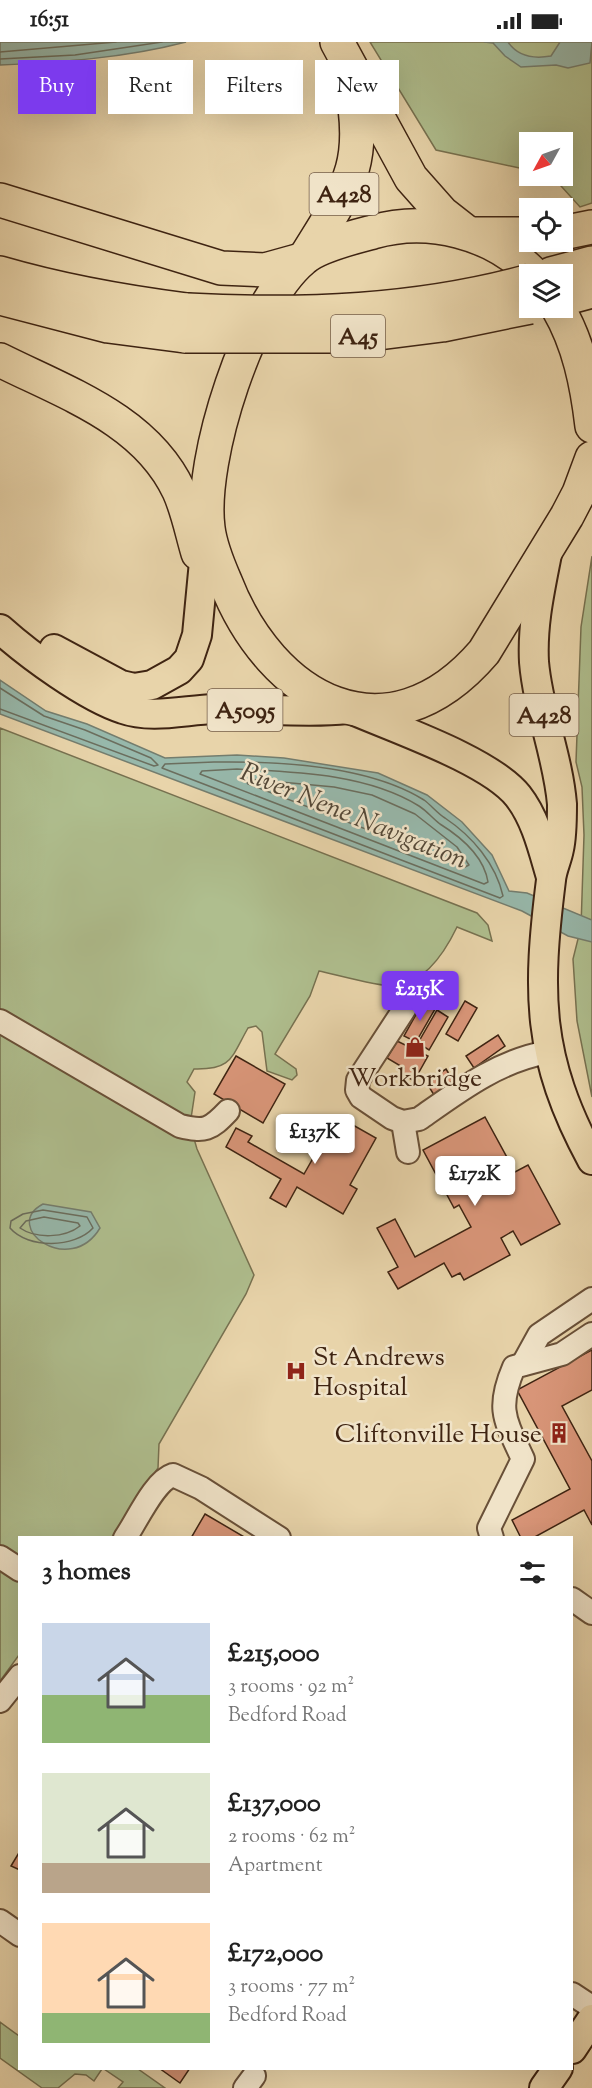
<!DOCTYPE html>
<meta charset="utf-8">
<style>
:root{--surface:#fff;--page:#f6f6f6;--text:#222;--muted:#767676;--accent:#7c3aed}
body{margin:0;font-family:"Sorts Mill Goudy",serif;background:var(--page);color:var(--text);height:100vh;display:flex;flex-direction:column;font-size:22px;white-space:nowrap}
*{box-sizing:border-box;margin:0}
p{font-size:20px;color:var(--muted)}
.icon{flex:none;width:33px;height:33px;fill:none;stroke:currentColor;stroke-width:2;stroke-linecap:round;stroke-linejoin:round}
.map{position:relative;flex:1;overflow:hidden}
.sheet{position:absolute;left:18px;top:1494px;width:555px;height:534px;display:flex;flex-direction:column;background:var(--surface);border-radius:0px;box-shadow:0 6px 24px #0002}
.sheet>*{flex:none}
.banner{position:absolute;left:18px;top:18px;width:556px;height:54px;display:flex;gap:12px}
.needle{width:39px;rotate:230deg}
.tools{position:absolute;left:519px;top:90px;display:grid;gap:12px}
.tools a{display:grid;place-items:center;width:54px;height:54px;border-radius:0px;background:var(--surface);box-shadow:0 6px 24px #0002;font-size:30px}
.price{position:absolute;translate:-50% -51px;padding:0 14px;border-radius:6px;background:#fff;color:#222;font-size:20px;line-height:39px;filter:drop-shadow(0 2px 3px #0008)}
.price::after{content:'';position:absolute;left:50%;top:36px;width:18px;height:14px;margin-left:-9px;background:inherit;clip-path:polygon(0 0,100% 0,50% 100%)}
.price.current{background:var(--accent);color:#fff}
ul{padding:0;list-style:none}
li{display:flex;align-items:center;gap:18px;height:150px;padding:0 24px}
li span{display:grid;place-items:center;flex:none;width:168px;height:120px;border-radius:0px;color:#555}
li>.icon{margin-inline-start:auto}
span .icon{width:72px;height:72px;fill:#fffc;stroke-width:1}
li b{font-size:26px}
h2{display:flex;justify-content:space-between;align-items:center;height:72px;padding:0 24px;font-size:26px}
.tag{padding:0 21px;border-radius:0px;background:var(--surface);box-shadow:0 6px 24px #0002;font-size:21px;line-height:54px}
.tag.current{background:var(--accent);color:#fff}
.status{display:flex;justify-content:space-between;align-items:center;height:42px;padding:0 30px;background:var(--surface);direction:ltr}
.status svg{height:16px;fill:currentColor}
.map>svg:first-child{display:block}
</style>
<div class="status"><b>16:51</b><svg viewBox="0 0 49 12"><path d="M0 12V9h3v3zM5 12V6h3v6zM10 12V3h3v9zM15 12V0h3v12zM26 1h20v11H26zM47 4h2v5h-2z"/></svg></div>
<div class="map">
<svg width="592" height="2046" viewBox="0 0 592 2046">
<rect width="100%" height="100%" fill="#e8d4aa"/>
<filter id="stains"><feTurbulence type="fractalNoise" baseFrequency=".00333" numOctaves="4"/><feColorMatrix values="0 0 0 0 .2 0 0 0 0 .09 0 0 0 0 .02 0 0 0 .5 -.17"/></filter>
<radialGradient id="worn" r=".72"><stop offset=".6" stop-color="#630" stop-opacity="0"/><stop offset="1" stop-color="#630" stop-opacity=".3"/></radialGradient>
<!-- green -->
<g fill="#afbe8e" stroke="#777150" stroke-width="1.5">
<path d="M370 0H592V161L580 165 552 134H562V100H530L529 128 436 108Z"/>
<path d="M592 514V1055L577 979 573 917 581 885 584 793 582 745 576 720 581 585Z"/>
<path d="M0 686 477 871 488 883 492 899 457 885C445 910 426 940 396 944 384 946 334 932 319 929L310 954 275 1012 296 1027 297 1033 292 1038 267 1029 262 990 256 984 248 986C231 1016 232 1028 194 1027L187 1040 195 1050 190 1083 197 1107 254 1233 246 1252 159 1402 158 1426 112 1495 20 1496 19 1613 0 1639Z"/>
<path d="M0 1980 19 1994 20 2026 102 2027 94 2039 86 2033 75 2032 58 2046H42L0 2016Z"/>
<path d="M104 2027H138L165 2046H118L123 2040Z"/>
</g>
<!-- water -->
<g fill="#97b8ab" stroke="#747d6e" stroke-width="1.5">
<path d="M0 0H186C125 16 63 20 0 23Z"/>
<path d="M484 0H508C518 15 534 17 551 14L560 0H592L590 21 568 26 556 23 521 25 505 14 493 1Z"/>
<path d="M0 638 46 669 87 682 165 716 237 713 284 716 378 731 427 753 462 780 492 813 509 849 527 851 592 878V900L568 894 522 869 0 672Z"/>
<path d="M43 1162 91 1170 100 1186C70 1236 0 1185 43 1162Z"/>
</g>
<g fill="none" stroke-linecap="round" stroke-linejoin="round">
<!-- shore -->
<g stroke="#6b6e5e" stroke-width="1.5">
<path d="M0 10 116 0"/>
<path d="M0 17 75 13 162 0"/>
<path d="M0 646 44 674 85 688 151 716 158 723 154 724 0 667"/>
<path d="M214 720C278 719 368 723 424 758 431 763 437 771 445 776 472 794 496 822 503 854L500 856 162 726 165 722Z"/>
<path d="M237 727C297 730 367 732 419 764 427 769 433 777 440 782 461 795 484 815 488 840L484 842 200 732 202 729Z"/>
<path d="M249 737 334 745 372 753 415 772 457 805 469 823 465 825 248 742 246 739Z"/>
<path d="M43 1168 87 1175 93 1186C75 1206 28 1207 10 1186L11 1179 23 1172Z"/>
<path d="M44 1175 78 1181 80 1184C65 1196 36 1197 20 1186L26 1179Z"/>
</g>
</g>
<!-- building -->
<g fill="#d89578" stroke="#3f2412" stroke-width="1.5">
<path d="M465 959 477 966 458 999 446 992Z"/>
<path d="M423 960 435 967 416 1000 404 994Z"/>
<path d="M437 968 448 975 429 1008 418 1001Z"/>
<path d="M498 993 505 1004 474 1026 466 1014Z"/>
<path d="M397 999 428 1014 414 1039 401 1031 404 1026 387 1016Z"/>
<path d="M236 1014 285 1042 263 1081 214 1052Z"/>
<path d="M446 1027 454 1040 434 1053 426 1040Z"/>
<path d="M337 1074 376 1096 350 1143 357 1147 343 1172 297 1145 286 1165 270 1156 281 1137 226 1105 236 1086 252 1094 248 1100 304 1132Z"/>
<path d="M485 1075 515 1130 528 1123 560 1182 521 1203 513 1189 501 1196 510 1213 464 1238 460 1231 452 1235 444 1221 398 1247 388 1230 398 1225 377 1186 395 1177 415 1215 471 1185 459 1163 454 1166 423 1108Z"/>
<path d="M592 1308V1348L562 1364 592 1419V1483L584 1468 533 1496H521L512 1478 570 1447 517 1348Z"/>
<path d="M205 1472 246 1496H191Z"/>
<path d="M20 1809V1828L11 1824Z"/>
<path d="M159 2026H190L180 2041Z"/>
</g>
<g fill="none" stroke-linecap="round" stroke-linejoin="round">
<!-- minor casing -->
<g stroke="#695038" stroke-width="26">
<g id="minor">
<path d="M405 966 358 1038 357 1048 361 1055 392 1076 403 1080 419 1077C460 1048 498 1019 548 1010"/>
<path d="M0 979 180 1084C205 1090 210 1088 228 1069"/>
<path d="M403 1080 408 1110"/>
<path d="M523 1322 539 1293 592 1257"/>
<path d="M125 1496C137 1479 154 1439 173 1433L201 1446 279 1496"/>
<path d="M492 1496 489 1486 523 1417C505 1378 496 1367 514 1325L562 1312 592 1292"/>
<path d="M0 1515 20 1528"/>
<path d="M572 1557 592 1571"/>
<path d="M0 1659 20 1634"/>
<path d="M0 1879 20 1893"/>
<path d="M572 1952 592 1965"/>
<path d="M245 2046 254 2034"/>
</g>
</g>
<!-- major casing -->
<g stroke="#3f2412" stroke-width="32">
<g id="major">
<path d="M547 512C540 548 532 583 534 620 538 668 558 714 562 762 562 776 562 794 559 807 557 818 552 827 551 838 537 950 536 1015 592 1118"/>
<path d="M0 587C29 613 86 655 123 667 151 677 185 668 214 667 259 665 302 672 347 667"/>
<path d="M54 607 121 643 134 646 152 643 179 628 189 617 197 593 207 488"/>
<path d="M355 669C399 688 490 719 518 754 536 777 543 808 551 835"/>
<path d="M572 2007 592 1977"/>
<path d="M544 2046 558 2026"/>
</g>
</g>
<!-- highway casing -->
<g stroke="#3f2412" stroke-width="36">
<g id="highway">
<path d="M337 0 411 136 442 171 465 189"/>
<path d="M0 158 221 226 265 228 301 218"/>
<path d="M562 191 592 185"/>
<path d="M474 192H530"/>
<path d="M306 214C347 147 368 124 351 42"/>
<path d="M0 231C62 249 124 260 187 268"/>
<path d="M533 232C493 190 428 174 373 190 354 195 317 204 303 217 249 262 199 417 208 486 210 503 218 523 225 539 271 658 387 723 484 610L567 474 579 451 592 416"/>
<path d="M551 232 592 221"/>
<path d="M0 256 108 284 185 294"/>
<path d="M562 257 592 249"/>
<path d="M558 266C579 302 587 342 592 384"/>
<path d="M0 318C66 351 146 378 179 449 188 469 192 491 198 511"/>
</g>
</g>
<!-- minor -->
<use href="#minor" stroke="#f0e3c8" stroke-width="22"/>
<!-- major -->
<use href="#major" stroke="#e8d4aa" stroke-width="28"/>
<!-- highway -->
<use href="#highway" stroke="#e8d4aa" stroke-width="33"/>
<!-- highway-bridge casing -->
<g stroke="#3f2412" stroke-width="36" stroke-linecap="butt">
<g id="highway-bridge">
<path d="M187 268C303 274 417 270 530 239"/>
<path d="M185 294H355L442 283 530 265"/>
</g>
</g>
<!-- highway-bridge -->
<use href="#highway-bridge" stroke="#e8d4aa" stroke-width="33"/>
</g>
<!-- icons -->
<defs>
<g id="shop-bare" transform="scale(1.62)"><path d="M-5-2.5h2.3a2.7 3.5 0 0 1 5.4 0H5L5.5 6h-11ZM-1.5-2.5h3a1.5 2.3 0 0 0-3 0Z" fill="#8f2418" stroke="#f0e3c8" stroke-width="2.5" paint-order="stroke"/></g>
<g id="hospital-bare" transform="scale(1.62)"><path d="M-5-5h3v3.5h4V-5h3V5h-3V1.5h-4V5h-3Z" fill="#8f2418" stroke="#f0e3c8" stroke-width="2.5" paint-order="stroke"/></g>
<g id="building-bare" transform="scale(1.62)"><path d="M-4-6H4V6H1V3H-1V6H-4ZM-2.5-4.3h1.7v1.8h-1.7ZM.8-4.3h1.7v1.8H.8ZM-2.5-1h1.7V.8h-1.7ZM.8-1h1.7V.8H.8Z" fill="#8f2418" stroke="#f0e3c8" stroke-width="2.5" paint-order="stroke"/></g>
</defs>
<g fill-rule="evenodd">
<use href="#shop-bare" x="415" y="1005"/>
<use href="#hospital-bare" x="296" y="1329"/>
<use href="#building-bare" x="559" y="1391"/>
</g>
<g text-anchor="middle" stroke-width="5" stroke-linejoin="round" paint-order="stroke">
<!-- shield labels -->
<g fill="#f0e3c8" stroke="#745d49" stroke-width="1.5">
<rect x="309.5" y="131" width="69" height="42" rx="4.5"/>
<rect x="331" y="273" width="54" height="42" rx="4.5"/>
<rect x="207.5" y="647" width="75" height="42" rx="4.5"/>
<rect x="509.5" y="652" width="69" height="42" rx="4.5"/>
</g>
<g font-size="24" font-weight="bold" fill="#3f2412">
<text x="344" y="160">A428</text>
<text x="358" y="302">A45</text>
<text x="245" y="676">A5095</text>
<text x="544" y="681">A428</text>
</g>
<!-- poi labels -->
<g font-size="26" fill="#3f2412" stroke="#f0e3c8">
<text x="415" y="1044">Workbridge</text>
<text x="313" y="1323" text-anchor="start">St Andrews<tspan x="313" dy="30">Hospital</tspan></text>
<text x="542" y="1400" text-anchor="end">Cliftonville House</text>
</g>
<!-- water labels -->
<g font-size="27" font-style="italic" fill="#554938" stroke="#f0e3c8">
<text transform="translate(354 773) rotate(22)" y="9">River Nene Navigation</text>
</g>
</g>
<rect width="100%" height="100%" filter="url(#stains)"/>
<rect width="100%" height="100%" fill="url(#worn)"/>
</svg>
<div class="tools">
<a><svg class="needle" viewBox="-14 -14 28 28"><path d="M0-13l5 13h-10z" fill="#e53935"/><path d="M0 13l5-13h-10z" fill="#767676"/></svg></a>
<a><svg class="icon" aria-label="locate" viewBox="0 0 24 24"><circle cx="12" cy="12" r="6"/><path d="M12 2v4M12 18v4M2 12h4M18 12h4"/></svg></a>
<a><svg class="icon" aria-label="layers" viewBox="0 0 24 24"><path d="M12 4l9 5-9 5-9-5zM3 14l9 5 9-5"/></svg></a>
</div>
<b class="price current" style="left:420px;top:980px">£215K</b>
<b class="price" style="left:315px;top:1123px">£137K</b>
<b class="price" style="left:475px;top:1165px">£172K</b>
<div class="banner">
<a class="tag current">Buy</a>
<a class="tag">Rent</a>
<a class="tag">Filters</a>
<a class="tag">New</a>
</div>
<section class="sheet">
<h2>3 homes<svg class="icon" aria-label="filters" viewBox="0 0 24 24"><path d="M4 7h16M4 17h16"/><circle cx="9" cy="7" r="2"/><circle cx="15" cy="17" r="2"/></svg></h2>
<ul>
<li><span style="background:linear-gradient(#c9d6e8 60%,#8fb573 0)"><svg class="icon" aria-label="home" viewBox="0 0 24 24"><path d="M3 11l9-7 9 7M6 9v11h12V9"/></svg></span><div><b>£215,000</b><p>3 rooms · 92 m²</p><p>Bedford Road</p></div></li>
<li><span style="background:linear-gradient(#dfe7d0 75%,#b9a48a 0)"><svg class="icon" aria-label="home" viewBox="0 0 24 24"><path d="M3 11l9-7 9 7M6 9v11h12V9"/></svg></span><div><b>£137,000</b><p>2 rooms · 62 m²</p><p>Apartment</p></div></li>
<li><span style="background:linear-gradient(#ffd9b3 75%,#8fb573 0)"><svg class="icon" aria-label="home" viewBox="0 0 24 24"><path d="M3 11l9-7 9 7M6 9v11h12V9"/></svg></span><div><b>£172,000</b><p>3 rooms · 77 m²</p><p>Bedford Road</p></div></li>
</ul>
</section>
</div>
